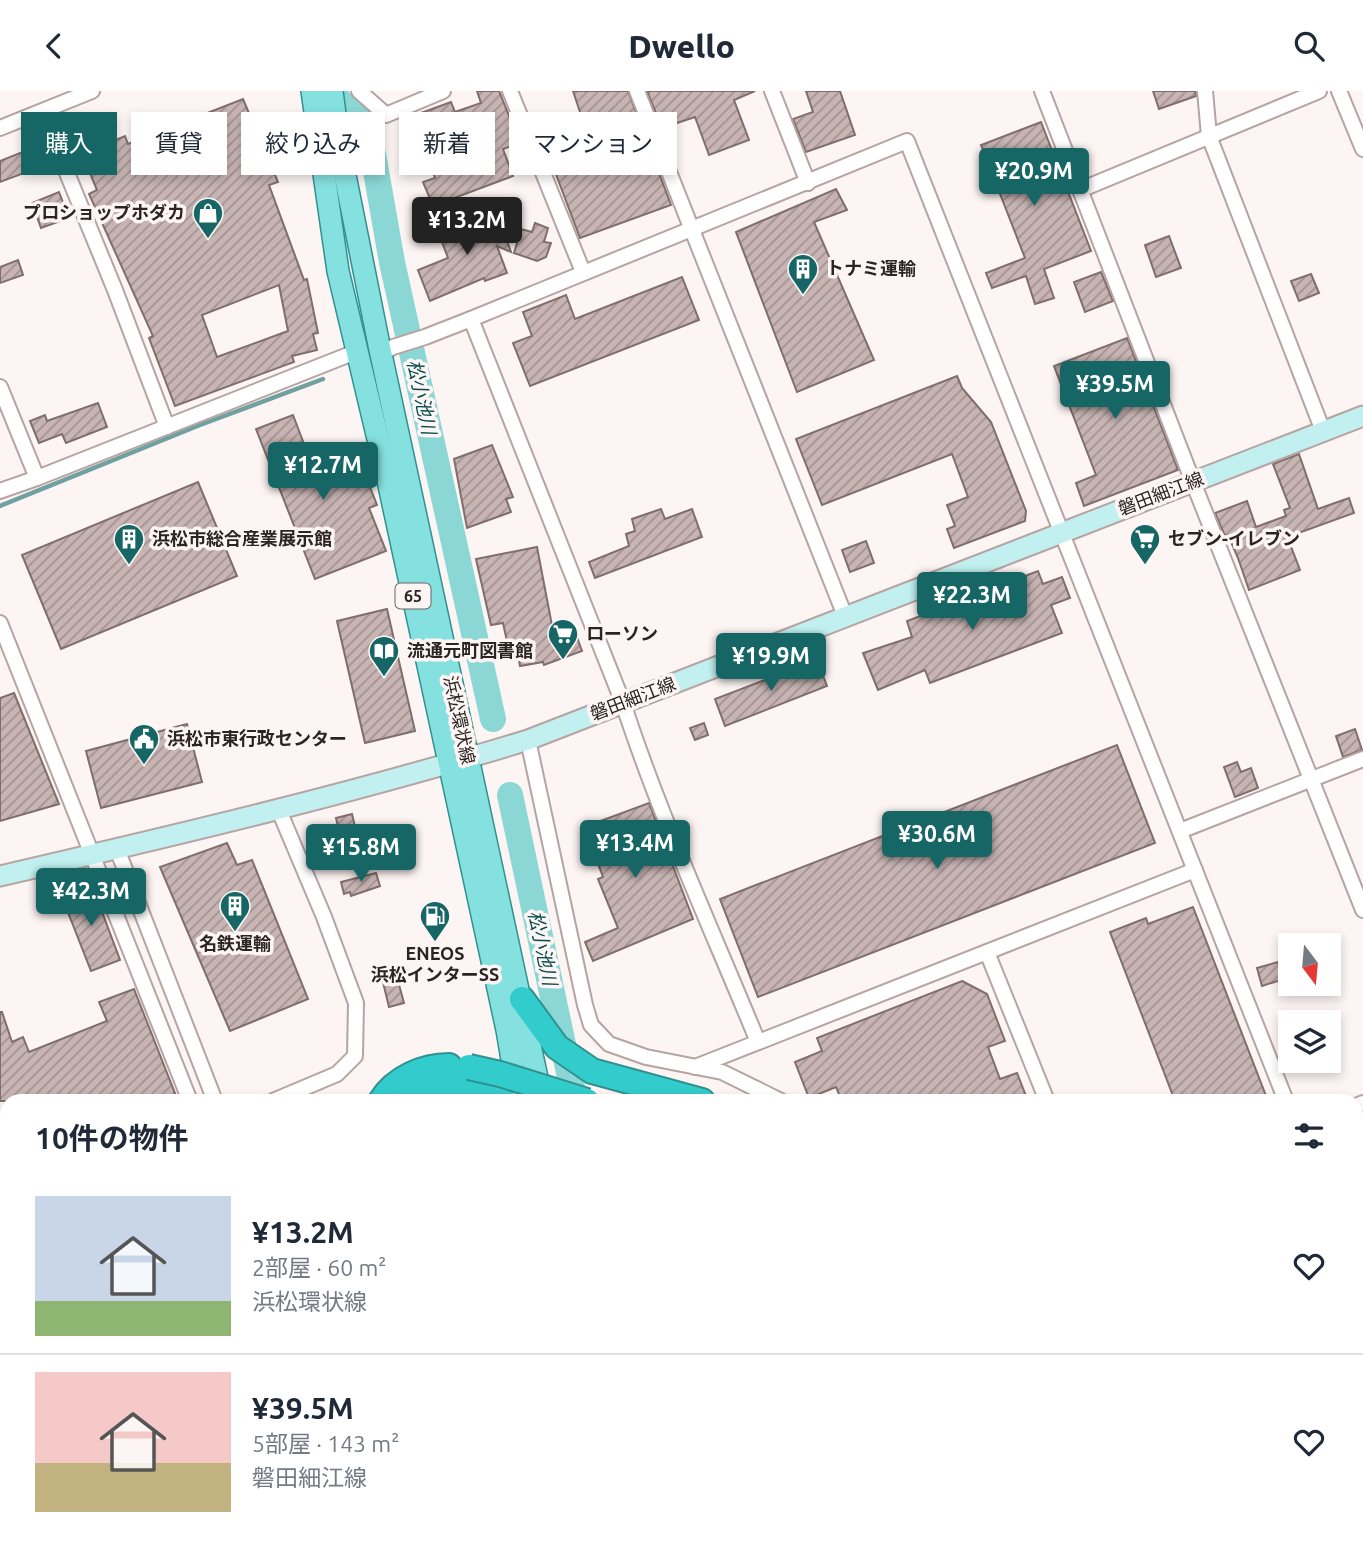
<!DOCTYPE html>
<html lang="ja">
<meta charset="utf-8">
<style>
:root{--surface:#fff;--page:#f6f6f7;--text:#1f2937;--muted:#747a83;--line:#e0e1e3;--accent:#176666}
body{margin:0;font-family:Ubuntu,"Noto Sans JP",sans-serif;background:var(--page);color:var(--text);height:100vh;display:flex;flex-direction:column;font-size:26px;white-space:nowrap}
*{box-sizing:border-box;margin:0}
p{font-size:23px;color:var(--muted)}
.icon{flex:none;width:38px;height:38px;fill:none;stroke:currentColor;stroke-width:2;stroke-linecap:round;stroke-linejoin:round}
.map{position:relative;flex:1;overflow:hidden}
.side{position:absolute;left:0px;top:1003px;width:1363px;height:450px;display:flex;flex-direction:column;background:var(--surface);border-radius:21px 21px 0 0;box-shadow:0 4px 10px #0003}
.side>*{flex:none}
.banner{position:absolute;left:21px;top:21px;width:700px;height:63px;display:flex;gap:14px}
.needle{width:46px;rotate:164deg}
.controls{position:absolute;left:1278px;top:842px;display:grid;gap:14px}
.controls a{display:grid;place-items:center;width:63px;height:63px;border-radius:0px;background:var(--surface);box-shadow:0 4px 10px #0003;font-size:35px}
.price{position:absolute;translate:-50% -60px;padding:0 16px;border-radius:7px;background:var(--accent);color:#fff;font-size:23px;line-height:46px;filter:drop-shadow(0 2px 4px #0008)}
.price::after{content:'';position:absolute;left:50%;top:42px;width:21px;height:16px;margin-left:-10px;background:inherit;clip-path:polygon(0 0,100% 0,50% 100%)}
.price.active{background:#222;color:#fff}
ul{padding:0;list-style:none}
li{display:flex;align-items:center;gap:21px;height:175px;padding:0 35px}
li+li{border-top:2px solid var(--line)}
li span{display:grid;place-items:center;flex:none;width:196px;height:140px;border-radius:0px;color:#555}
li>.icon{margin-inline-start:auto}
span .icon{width:84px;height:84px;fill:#fffc;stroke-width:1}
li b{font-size:30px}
h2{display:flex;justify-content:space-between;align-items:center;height:84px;padding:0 35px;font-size:30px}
.tag{padding:0 24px;border-radius:0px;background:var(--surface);box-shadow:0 4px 10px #0003;font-size:24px;line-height:63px}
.tag.active{background:var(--accent);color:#fff}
header{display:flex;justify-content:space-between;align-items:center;height:91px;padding:0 35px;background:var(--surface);font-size:32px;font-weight:800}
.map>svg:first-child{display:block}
</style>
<header><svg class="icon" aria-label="back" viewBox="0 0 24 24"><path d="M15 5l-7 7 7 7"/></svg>Dwello<svg class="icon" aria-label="search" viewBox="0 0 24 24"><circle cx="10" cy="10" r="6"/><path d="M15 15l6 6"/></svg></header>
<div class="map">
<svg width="1363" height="1451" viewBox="0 0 1363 1451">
<defs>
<pattern id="building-hatch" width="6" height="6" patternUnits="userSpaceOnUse" patternTransform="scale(1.75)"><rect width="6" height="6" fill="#c7b4b3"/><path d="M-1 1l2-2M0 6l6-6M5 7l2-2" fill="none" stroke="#a29291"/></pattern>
</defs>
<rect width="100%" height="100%" fill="#fdf5f4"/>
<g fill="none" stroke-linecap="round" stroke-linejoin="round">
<!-- stream -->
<g stroke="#6ea1a0" stroke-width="4.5">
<path d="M0 415 200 334 323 288"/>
<path d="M0 1387 7 1384"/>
</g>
<!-- river -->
<g stroke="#8bd7d6" stroke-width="26">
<path d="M328 0 368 35 392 171 493 628"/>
<path d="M510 704 575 1010"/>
<path d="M671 1446 672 1451"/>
</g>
</g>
<!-- building -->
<g fill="url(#building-hatch)" stroke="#7f6e6c" stroke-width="2" fill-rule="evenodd">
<path d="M477 0H499L520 52 503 58 513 85 433 115 423 91 435 87 421 49 416 50 409 31 414 29 413 25 451 11 455 21 481 12Z"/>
<path d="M573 0H628L671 114 580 147 539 38 581 24Z"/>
<path d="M647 0H755L734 9 749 49 709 64 695 26 662 37Z"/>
<path d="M806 0H840L855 44 806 61 793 28 813 21Z"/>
<path d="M1153 0H1195L1196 5 1159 18Z"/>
<path d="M243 8 278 91 269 94 304 189 307 188 318 242 313 243 317 259 292 265 294 271 175 315 149 247 153 245 89 103 97 99 82 63 125 45 128 53ZM279 194 288 240 217 266 202 224Z"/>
<path d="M1041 31 1091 160 1044 178 1054 207 1035 213 1026 185 992 197 986 182 1025 167 981 54Z"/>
<path d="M40 54 48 73 0 91V70Z"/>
<path d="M836 98 847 119 814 131 874 269 797 301 736 141Z"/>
<path d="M59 101 69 127 41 137 32 112Z"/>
<path d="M497 123 511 161 497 155 507 182 485 190 484 187 430 210 418 179 448 167 439 143 490 124 491 126Z"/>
<path d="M535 132 548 137 544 151 551 152 546 166 537 170 514 162 521 138 532 141Z"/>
<path d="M1169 145 1181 177 1156 186 1145 154Z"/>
<path d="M18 169 23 184 0 192V176Z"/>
<path d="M1101 181 1113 210 1085 221 1074 191Z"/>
<path d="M1311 183 1319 202 1299 210 1291 190Z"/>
<path d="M682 186 699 229 530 295 513 252 532 245 523 221 566 204 575 228Z"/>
<path d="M1127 247 1178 379 1084 415 1076 392 1096 384 1054 275Z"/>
<path d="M957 285 962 297 991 331 1026 420 1025 430 954 457 947 438 955 435 947 414 968 406 952 363 822 414 796 348Z"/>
<path d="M98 312 107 336 66 352 62 343 39 352 30 330 45 324 47 330Z"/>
<path d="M293 324 315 382 358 366 377 414 369 417 386 460 315 488 256 338Z"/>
<path d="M492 354 513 406 506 408 511 421 467 437 454 368Z"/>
<path d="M1299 363 1318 418 1349 407 1354 422 1290 445 1293 452 1290 453 1300 479 1249 499 1238 467 1228 444 1225 445 1215 422 1247 410 1256 436 1286 425 1284 419 1290 417 1273 373Z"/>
<path d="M198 391 237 485 61 558 22 464Z"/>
<path d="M661 418 665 428 692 418 702 446 595 487 589 471 629 455 626 443 635 440 632 428Z"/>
<path d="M866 450 874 472 850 481 842 459Z"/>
<path d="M537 456 554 545 574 538 582 560 544 574 543 571 520 575 516 553 508 555 503 532 491 534 476 468Z"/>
<path d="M1038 480 1043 493 1062 486 1070 507 1051 514 1062 542 930 592 925 579 878 599 863 562 912 546 907 530Z"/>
<path d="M387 518 415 640 365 652 337 530Z"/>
<path d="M817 569 827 595 725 635 715 608Z"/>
<path d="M14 602 59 713 0 730V607Z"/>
<path d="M704 632 708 644 695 649 690 637Z"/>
<path d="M187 633 202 691 101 717 86 660Z"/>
<path d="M1355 638 1362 659 1343 666 1336 645Z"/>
<path d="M1117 654 1155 752 758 906 720 808Z"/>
<path d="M1237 671 1241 681 1251 677 1258 697 1235 706 1224 676Z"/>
<path d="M649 712 693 828 593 870 585 851 618 837 598 788 603 786 584 736Z"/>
<path d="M352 723 360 757 344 761 336 727Z"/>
<path d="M227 752 237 774 252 769 308 908 230 940 160 776Z"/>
<path d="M376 782 380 795 351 805 350 801 344 803 341 791Z"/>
<path d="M92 794 120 869 91 880 62 806Z"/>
<path d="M1193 816 1268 1010H1175L1110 841 1146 827 1148 833Z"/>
<path d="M1278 871 1279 876 1283 875 1287 887 1262 895 1257 877Z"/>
<path d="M395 879 404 912 389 916 381 883Z"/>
<path d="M962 890 987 903 1005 950 988 956 1000 988 1017 982 1028 1010H842L836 996 809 1007 795 971 822 960 817 947Z"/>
<path d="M134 898 178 1010H0V921H2L12 951 23 946 29 961 107 930 99 911Z"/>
</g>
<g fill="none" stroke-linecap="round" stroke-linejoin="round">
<!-- minor casing -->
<g stroke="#b6a4a2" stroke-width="18">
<g id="minor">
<path d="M359 0 386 24 443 0"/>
<path d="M510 0 583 181"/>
<path d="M637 0 845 525"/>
<path d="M772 0 808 92"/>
<path d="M1042 0 1193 391 1363 819"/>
<path d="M1205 0 1209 45 1323 340"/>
<path d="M1339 0 1363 58"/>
<path d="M42 21 115 199 167 336"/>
<path d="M0 37 92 0"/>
<path d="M1080 99 1319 0"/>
<path d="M471 228 623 612C661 728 712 839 758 951"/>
<path d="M381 263 393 256 425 246 471 228 907 50 1286 1010"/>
<path d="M0 296 37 387 0 400"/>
<path d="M37 387 358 260"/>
<path d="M0 532 190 1010"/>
<path d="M528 649 585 914 591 934 609 953 646 966 722 981 781 1010"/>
<path d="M1180 740 1363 668"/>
<path d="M117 758 215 1010"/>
<path d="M987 861 1047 1010"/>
<path d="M695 976 1195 779"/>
<path d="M273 1010 337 983 355 965 356 912 324 826 278 717"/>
<path d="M1356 1015 1363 1012"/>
<path d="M0 1119 7 1116"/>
<path d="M1356 1186 1363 1203"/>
<path d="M0 1239 7 1256"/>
<path d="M81 1446 83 1451"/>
<path d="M362 1446 364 1451"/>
<path d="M1040 1446 1041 1451"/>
<path d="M1223 1446 1225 1451"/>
<path d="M258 1451 272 1446"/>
</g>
</g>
<!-- tertiary casing -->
<g stroke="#b6a4a2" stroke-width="19">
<path id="tertiary" d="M802 1446 804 1451"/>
</g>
<!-- secondary casing -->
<g stroke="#b6a4a2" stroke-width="23">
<path id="secondary" d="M0 785C177 744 355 702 528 649L1363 325"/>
</g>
<!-- primary casing -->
<g stroke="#309191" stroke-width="24">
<g id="primary">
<path d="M312 0 338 180 388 390 507 939 519 1010"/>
<path d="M332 0 339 54 379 254 542 1010"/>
<path d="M574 1446V1451"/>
<path d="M598 1446 599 1451"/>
</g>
</g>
<!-- motorway casing -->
<g stroke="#309191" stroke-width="28">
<g id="motorway">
<path d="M522 908 557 956 592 980 702 1010"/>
<path d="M381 1010C395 987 424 975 449 975"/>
<path d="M405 1010C434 984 468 990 502 998"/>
<path d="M935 1446 937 1451"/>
<path d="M992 1446 993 1451"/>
</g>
</g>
<!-- minor -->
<use href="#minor" stroke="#fff" stroke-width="14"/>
<!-- tertiary -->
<use href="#tertiary" stroke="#fff" stroke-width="16"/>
<!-- secondary -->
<use href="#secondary" stroke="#c2f0f0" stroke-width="19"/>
<!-- primary -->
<use href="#primary" stroke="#85e0e0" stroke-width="21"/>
<!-- motorway -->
<use href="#motorway" stroke="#3cc" stroke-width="24"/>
<!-- motorway-bridge casing -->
<g stroke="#309191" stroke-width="28" stroke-linecap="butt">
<path id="motorway-bridge" d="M469 976 500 983 587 1010"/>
</g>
<!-- motorway-bridge -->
<use href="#motorway-bridge" stroke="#3cc" stroke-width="24"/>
</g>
<!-- icons -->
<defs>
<g id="shop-pin" transform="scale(1.575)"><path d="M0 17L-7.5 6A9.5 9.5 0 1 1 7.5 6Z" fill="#176666" stroke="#fdf5f4"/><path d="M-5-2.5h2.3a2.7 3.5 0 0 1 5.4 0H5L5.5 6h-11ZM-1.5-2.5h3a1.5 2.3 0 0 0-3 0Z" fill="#fff"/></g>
<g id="building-pin" transform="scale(1.575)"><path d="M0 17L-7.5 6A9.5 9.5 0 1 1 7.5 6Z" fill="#176666" stroke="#fdf5f4"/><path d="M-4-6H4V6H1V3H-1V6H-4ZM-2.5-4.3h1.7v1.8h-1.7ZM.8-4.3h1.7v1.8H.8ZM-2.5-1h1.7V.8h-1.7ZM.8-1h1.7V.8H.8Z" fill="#fff"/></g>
<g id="supermarket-pin" transform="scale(1.575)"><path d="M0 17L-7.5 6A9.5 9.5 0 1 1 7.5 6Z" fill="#176666" stroke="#fdf5f4"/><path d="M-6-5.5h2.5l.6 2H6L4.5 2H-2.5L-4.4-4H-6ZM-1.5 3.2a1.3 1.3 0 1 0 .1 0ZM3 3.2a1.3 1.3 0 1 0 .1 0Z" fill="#fff"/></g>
<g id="library-pin" transform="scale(1.575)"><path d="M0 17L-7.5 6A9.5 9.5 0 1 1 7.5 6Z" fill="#176666" stroke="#fdf5f4"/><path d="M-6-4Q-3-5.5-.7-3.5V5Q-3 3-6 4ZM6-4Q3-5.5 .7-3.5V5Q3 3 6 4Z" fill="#fff"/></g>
<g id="civic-pin" transform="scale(1.575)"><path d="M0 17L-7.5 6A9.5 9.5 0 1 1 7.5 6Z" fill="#176666" stroke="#fdf5f4"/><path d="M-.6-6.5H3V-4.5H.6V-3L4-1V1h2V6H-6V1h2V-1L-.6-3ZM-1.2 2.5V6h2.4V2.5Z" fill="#fff"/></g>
<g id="fuel-pin" transform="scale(1.575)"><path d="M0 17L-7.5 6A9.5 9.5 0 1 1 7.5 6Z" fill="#176666" stroke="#fdf5f4"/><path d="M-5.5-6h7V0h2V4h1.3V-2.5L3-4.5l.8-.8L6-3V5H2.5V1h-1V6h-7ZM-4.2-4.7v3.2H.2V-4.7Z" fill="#fff"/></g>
</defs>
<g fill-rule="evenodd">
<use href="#shop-pin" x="208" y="122"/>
<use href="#building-pin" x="803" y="178"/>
<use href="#building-pin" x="129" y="448"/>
<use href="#supermarket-pin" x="1145" y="448"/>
<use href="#supermarket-pin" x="563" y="543"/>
<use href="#library-pin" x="384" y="560"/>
<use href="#civic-pin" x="144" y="648"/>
<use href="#building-pin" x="235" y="815"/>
<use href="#fuel-pin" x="435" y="825"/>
</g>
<g text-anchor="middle" stroke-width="7" stroke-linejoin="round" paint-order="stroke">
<!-- shield labels -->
<rect fill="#fdf5f4" stroke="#6a6362" stroke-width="2" x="395.5" y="492.5" width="35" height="25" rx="5"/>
<g font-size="16" font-weight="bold" fill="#2b2423">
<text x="413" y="511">65</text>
</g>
<!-- poi labels -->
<g font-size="18" font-weight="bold" fill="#2b2423" stroke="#fdf5f4" text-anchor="start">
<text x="185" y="128" text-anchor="end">プロショップホダカ</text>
<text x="826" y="184">トナミ運輸</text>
<text x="152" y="454">浜松市総合産業展示館</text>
<text x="1168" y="454">セブン-イレブン</text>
<text x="586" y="549">ローソン</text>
<text x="407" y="566">流通元町図書館</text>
<text x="167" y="654">浜松市東行政センター</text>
<text x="235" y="859" text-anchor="middle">名鉄運輸</text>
<text x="435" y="869" text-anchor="middle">ENEOS<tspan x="435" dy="21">浜松インターSS</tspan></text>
</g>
<!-- street labels -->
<g font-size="18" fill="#2b2423" stroke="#fdf5f4">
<text transform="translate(1161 403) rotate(-21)" y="6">磐田細江線</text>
<text transform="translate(633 608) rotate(-21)" y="6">磐田細江線</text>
<text transform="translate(459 629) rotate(78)" y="6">浜松環状線</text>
</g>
<!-- water labels -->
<g font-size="19" font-style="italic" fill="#034c4c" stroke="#fdf5f4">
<text transform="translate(422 306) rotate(78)" y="7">松小池川</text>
<text transform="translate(543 857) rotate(78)" y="7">松小池川</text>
</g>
</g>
</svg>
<div class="controls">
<a><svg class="needle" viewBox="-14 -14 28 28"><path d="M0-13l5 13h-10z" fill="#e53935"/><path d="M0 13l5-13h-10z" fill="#747a83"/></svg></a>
<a><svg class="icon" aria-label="layers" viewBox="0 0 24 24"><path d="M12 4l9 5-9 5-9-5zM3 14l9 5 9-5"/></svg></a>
</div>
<b class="price" style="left:1034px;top:117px">¥20.9M</b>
<b class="price active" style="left:467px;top:166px">¥13.2M</b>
<b class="price" style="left:1115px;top:330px">¥39.5M</b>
<b class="price" style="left:323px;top:411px">¥12.7M</b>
<b class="price" style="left:972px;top:541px">¥22.3M</b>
<b class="price" style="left:771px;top:602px">¥19.9M</b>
<b class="price" style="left:937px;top:780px">¥30.6M</b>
<b class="price" style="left:635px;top:789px">¥13.4M</b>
<b class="price" style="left:361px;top:793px">¥15.8M</b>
<b class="price" style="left:91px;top:837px">¥42.3M</b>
<div class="banner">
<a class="tag active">購入</a>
<a class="tag">賃貸</a>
<a class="tag">絞り込み</a>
<a class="tag">新着</a>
<a class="tag">マンション</a>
</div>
<section class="side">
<h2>10件の物件<svg class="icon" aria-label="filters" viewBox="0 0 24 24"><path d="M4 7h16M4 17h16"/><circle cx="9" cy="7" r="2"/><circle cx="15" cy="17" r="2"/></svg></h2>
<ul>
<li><span style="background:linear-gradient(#c9d6e8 75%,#8fb573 0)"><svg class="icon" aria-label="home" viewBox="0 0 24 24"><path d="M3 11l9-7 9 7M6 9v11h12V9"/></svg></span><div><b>¥13.2M</b><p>2部屋 · 60 m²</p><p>浜松環状線</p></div><svg class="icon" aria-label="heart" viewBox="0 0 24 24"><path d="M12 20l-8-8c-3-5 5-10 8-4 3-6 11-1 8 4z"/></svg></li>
<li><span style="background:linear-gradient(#f6c9c9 65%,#c2b280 0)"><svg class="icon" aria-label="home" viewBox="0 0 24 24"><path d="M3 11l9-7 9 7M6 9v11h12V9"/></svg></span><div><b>¥39.5M</b><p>5部屋 · 143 m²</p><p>磐田細江線</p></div><svg class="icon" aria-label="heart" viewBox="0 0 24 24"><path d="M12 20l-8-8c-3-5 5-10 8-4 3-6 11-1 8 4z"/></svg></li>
</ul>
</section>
</div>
